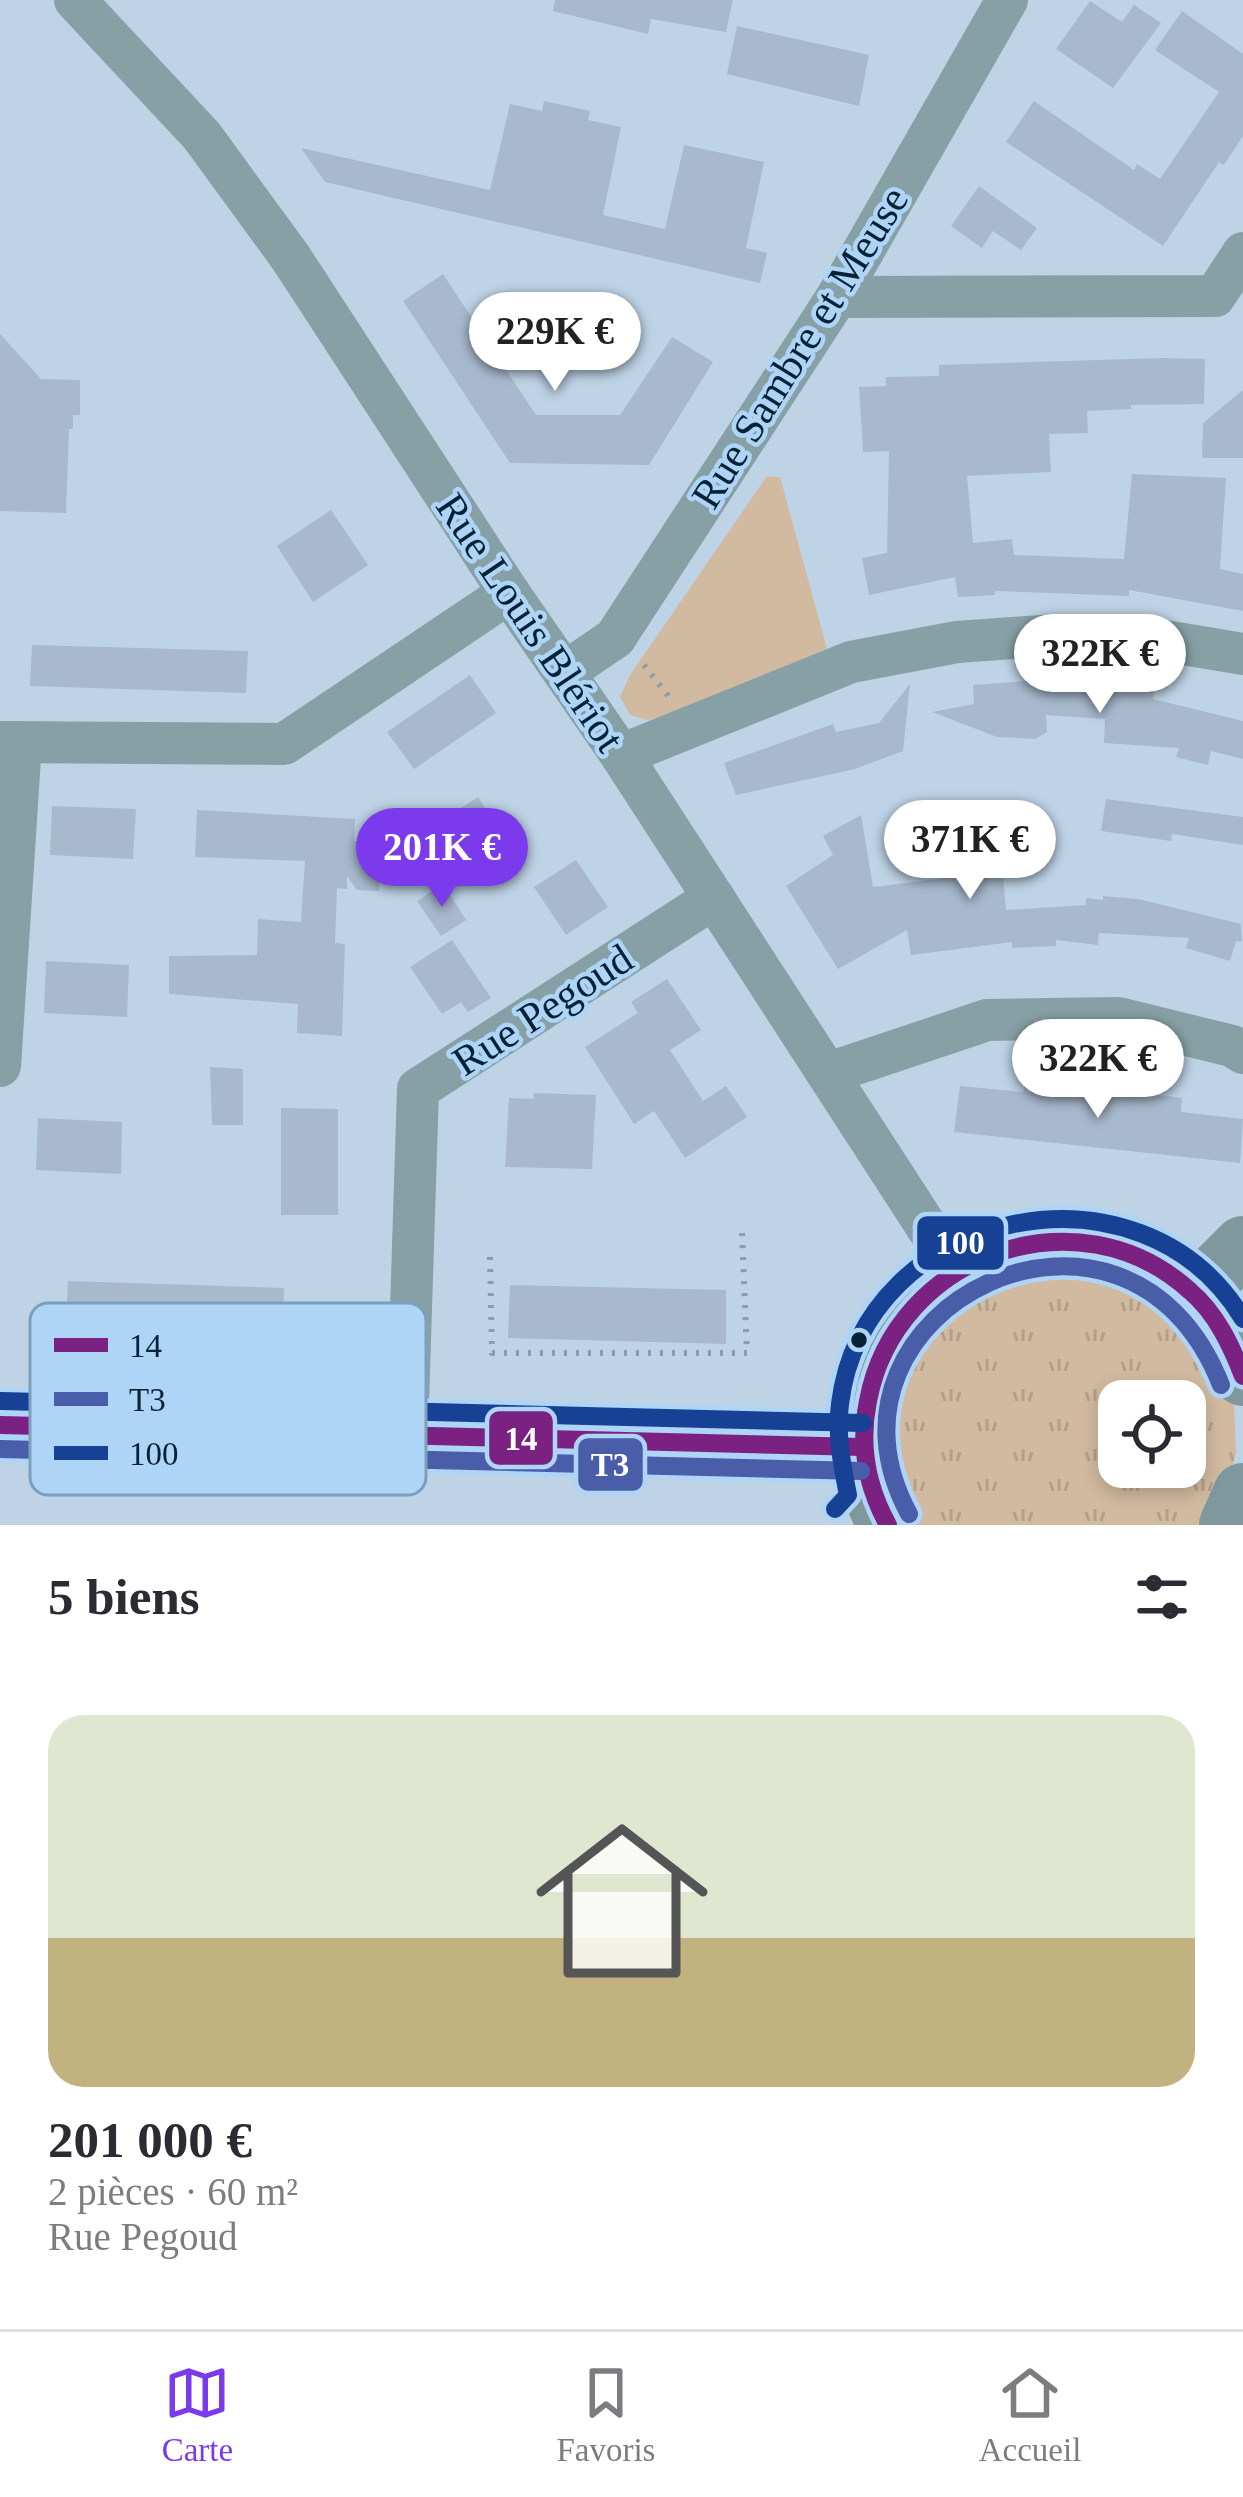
<!DOCTYPE html>
<html lang="fr">
<meta charset="utf-8">
<style>
:root{--surface:#fff;--page:#f2f2f3;--text:#2b2b33;--muted:#7c7c81;--line:#e1e1e2;--accent:#7c3aed}
body{margin:0;font-family:"Times New Roman",serif;background:var(--page);color:var(--text);height:100vh;display:flex;flex-direction:column;font-size:45px;white-space:nowrap}
*{box-sizing:border-box;margin:0}
p{font-size:39px;color:var(--muted)}
.icon{flex:none;width:66px;height:66px;fill:none;stroke:currentColor;stroke-width:2;stroke-linecap:round;stroke-linejoin:round}
.map{position:relative;height:1525px;overflow:hidden}
.side{display:flex;flex-direction:column;background:var(--surface);flex:1}
.side>*{flex:none}
.fabs{position:absolute;left:1098px;top:1380px;display:grid;gap:24px}
.fabs a{display:grid;place-items:center;width:108px;height:108px;border-radius:24px;background:var(--surface);box-shadow:0 6px 18px #0003;font-size:60px}
.price{position:absolute;translate:-50% -102px;padding:0 27px;border-radius:42px;background:#fff;color:#222;font-size:39px;line-height:78px;filter:drop-shadow(0 3px 6px #0008)}
.price::after{content:'';position:absolute;left:50%;top:72px;width:36px;height:27px;margin-left:-18px;background:inherit;clip-path:polygon(0 0,100% 0,50% 100%)}
.price.current{background:var(--accent);color:#fff}
ul{padding:0;list-style:none}
li{display:grid;align-content:center;gap:24px;height:636px;padding:0 48px}
li+li{border-top:3px solid var(--line)}
li span{display:grid;place-items:center;height:372px;border-radius:36px;color:#555}
li>.icon{margin-inline-start:auto}
span .icon{width:216px;height:216px;fill:#fffc;stroke-width:1}
li b{font-size:51px}
h2{display:flex;justify-content:space-between;align-items:center;height:144px;padding:0 48px;font-size:51px}
.menu{display:flex;justify-content:space-around;align-items:center;height:168px;border-top:3px solid var(--line);background:var(--surface);font-size:33px;color:var(--muted)}
.menu a{display:grid;justify-items:center;gap:6px}
.menu .current{color:var(--accent)}
.map>svg:first-child{display:block}
</style>
<div class="map">
<svg width="1243" height="1525" viewBox="0 0 1243 1525">
<defs>
<pattern id="park-tufts" width="24" height="20" patternUnits="userSpaceOnUse" patternTransform="scale(3)"><rect width="24" height="20" fill="#d2baa0"/><path d="M3 7l-1-3M5 7V3M7 7l1-3M15 17l-1-3M17 17v-4M19 17l1-3" fill="none" stroke="#b3a08a"/></pattern>
</defs>
<rect width="100%" height="100%" fill="#bed3e6"/>
<!-- grass -->
<path fill="#d2baa0" d="M767 476 780 477 827 649 657 718 647 720 630 715 620 697 630 675Z"/>
<!-- park -->
<path fill="url(#park-tufts)" fill-rule="evenodd" d="M1055 1266 1104 1270 1189 1318 1234 1403 1236 1452 1225 1499 1211 1525H918C867 1454 900 1352 961 1301 988 1279 1023 1273 1055 1266ZM1119 1401H1185V1467H1119Z"/>
<!-- building -->
<g fill="#a8b9ce">
<path d="M555 0H733L726 32 651 19 648 34 553 11Z"/>
<path d="M1090 1 1122 22 1134 5 1161 23 1113 88 1056 49Z"/>
<path d="M1182 11 1243 54V136L1224 165 1219 162 1163 246 1006 142 1034 101 1134 170 1137 164 1160 179 1219 92 1155 50Z"/>
<path d="M737 26 869 55 859 106 727 74Z"/>
<path d="M544 101 590 111 588 120 621 127 603 215 665 229 684 145 764 162 746 248 767 253 760 283 325 182 301 148 490 190 510 104 542 111Z"/>
<path d="M979 186 1037 228 1021 250 993 231 982 248 951 226Z"/>
<path d="M443 274 536 415H620L672 337 713 362 649 465 510 463 403 301Z"/>
<path d="M0 334 41 379 80 380V415H73V429H69L66 513 0 511Z"/>
<path d="M1163 358 1205 359 1204 404 1131 405V409L1087 411 1088 433 1049 434 1051 472 967 476 973 543 1012 539 1014 555 1124 559 1132 474 1226 478 1220 569 1243 574V611L1129 590V596L995 591V595L958 597 955 577 869 595 862 558 887 553 889 451 863 452 859 387 886 386V377L939 376V365Z"/>
<path d="M1243 390V458H1202L1203 423Z"/>
<path d="M331 510 368 565 313 602 277 546Z"/>
<path d="M32 645 248 651 246 693 30 686Z"/>
<path d="M470 675 496 713 414 769 387 732Z"/>
<path d="M1069 678 1154 685 1153 699 1243 721V759L1211 751 1208 765 1176 757 1179 748 1104 743 1105 719 1046 715 1047 732 1035 739 997 737 932 712 974 704 973 685Z"/>
<path d="M910 684 903 751 855 769 736 795 724 763 833 724 836 732 879 723Z"/>
<path d="M478 797 514 851 467 881 432 827Z"/>
<path d="M1106 799 1243 817V845L1172 834 1171 841 1101 831Z"/>
<path d="M971 804 972 817 998 816 1006 910 1086 905V898L1103 900V896L1138 899 1241 924 1242 941H1236L1230 961 1186 948 1189 938 1099 933 1098 945 1056 940V946L1012 948V942L911 955 907 930 838 969 786 886 833 855 823 836 861 815 873 887 938 879 933 843 942 841 939 808Z"/>
<path d="M52 806 136 809 133 859 50 855Z"/>
<path d="M197 810 355 819 354 841 382 842 379 891 357 890 347 876V889L337 888 335 943 345 944 342 1036 297 1033 298 1004 169 994V956L257 955 258 919 301 922 305 861 195 857Z"/>
<path d="M576 860 608 907 566 935 534 887Z"/>
<path d="M443 884 466 920 441 936 417 901Z"/>
<path d="M452 940 491 998 468 1012 461 1002 442 1014 410 967Z"/>
<path d="M46 961 129 965 127 1017 44 1013Z"/>
<path d="M667 979 701 1030 670 1050 703 1101 726 1086 747 1117 685 1158 654 1111 634 1124 585 1047 638 1013 631 1002Z"/>
<path d="M210 1067 243 1069V1125H212Z"/>
<path d="M1026 1080 1182 1098 1181 1112 1243 1119 1240 1163 954 1132 960 1086 1023 1092Z"/>
<path d="M533 1093 596 1095 592 1169 505 1167 509 1098 534 1099Z"/>
<path d="M281 1108 338 1109V1215H281Z"/>
<path d="M38 1118 122 1122 121 1174 36 1170Z"/>
<path d="M68 1281 284 1288 283 1333 66 1326Z"/>
<path d="M510 1285 726 1290V1344L508 1338Z"/>
</g>
<g fill="none" stroke-linecap="round" stroke-linejoin="round">
<!-- path -->
<g stroke="#899ea6" stroke-width="6" stroke-dasharray="3 9" stroke-linecap="butt">
<path d="M644 665 669 697"/>
<path d="M490 1257 492 1353H747L742 1232"/>
</g>
<!-- street -->
<g stroke="#87a0a5" stroke-width="42">
<path d="M75 0 202 136 291 258 509 593 621 755 954 1269"/>
<path d="M837 297 1215 296 1243 253"/>
<path d="M565 672 615 638 837 297 1007 0"/>
<path d="M0 742 284 744 509 593"/>
<path d="M621 755 851 662 957 642 1055 635 1159 640 1243 654"/>
<path d="M0 1066 21 742"/>
<path d="M829 1073 987 1020 1118 1018 1232 1046 1243 1053"/>
<path d="M407 1435 418 1089 714 898"/>
</g>
<!-- secondary -->
<g stroke="#7f989d" stroke-width="60">
<path d="M1195 1294 1243 1246"/>
<path d="M0 1425 862 1447"/>
<path d="M888 1525C869 1493 861 1458 864 1421 873 1295 993 1217 1111 1249 1142 1258 1176 1274 1198 1298 1219 1321 1232 1347 1243 1376"/>
<path d="M1229 1525 1243 1493"/>
</g>
<!-- bus-1 casing -->
<g stroke="#aed4f6" stroke-width="27">
<g id="bus-1">
<path d="M0 1425 862 1447"/>
<path d="M888 1525C866 1485 859 1445 868 1401 895 1255 1078 1189 1190 1291 1216 1313 1231 1345 1243 1376"/>
</g>
</g>
<!-- bus-2 casing -->
<g stroke="#aed4f6" stroke-width="27">
<g id="bus-2">
<path d="M0 1449 861 1471"/>
<path d="M909 1514C798 1309 1127 1146 1221 1385"/>
</g>
</g>
<!-- bus-3 casing -->
<g stroke="#aed4f6" stroke-width="27">
<g id="bus-3">
<path d="M1 1401 863 1423"/>
<path d="M835 1509 848 1495C842 1465 836 1435 840 1404 864 1207 1142 1150 1243 1319"/>
</g>
</g>
<!-- bus-1 -->
<use href="#bus-1" stroke="#7a2182" stroke-width="18"/>
<!-- bus-2 -->
<use href="#bus-2" stroke="#4a5da8" stroke-width="18"/>
<!-- bus-3 -->
<use href="#bus-3" stroke="#164194" stroke-width="18"/>
</g>
<!-- markers -->
<circle fill="#072237" stroke="#aed4f6" stroke-width="4.5" cx="859" cy="1340" r="10"/>
<g text-anchor="middle" stroke-width="9" stroke-linejoin="round" paint-order="stroke">
<!-- street labels -->
<g font-size="42" fill="#072237" stroke="#aed4f6">
<text transform="translate(799 347) rotate(-58)" y="15">Rue Sambre et Meuse</text>
<text transform="translate(531 622) rotate(56)" y="15">Rue Louis Blériot</text>
<text transform="translate(542 1009) rotate(-33)" y="15">Rue Pegoud</text>
</g>
</g>
<!-- legend -->
<rect x="30" y="1303" width="396" height="192" rx="18" fill="#aed4f6" stroke="#7c9fbd" stroke-width="3"/>
<rect x="54" y="1338" width="54" height="14" fill="#7a2182"/>
<rect x="54" y="1392" width="54" height="14" fill="#4a5da8"/>
<rect x="54" y="1446" width="54" height="14" fill="#164194"/>
<g font-size="33" fill="#072237">
<text x="129" y="1357">14</text>
<text x="129" y="1411">T3</text>
<text x="129" y="1465">100</text>
</g>
<g stroke="#aed4f6" stroke-width="4.5">
<rect x="915" y="1214" width="91" height="58" rx="12" fill="#164194"/>
<rect x="487" y="1409" width="68" height="58" rx="12" fill="#7a2182"/>
<rect x="576" y="1436" width="69" height="57" rx="12" fill="#4a5da8"/>
</g>
<g font-size="33" text-anchor="middle" font-weight="bold" fill="#fff">
<text x="960" y="1254">100</text>
<text x="521" y="1450">14</text>
<text x="610" y="1476">T3</text>
</g>
</svg>
<div class="fabs">
<a><svg class="icon" aria-label="locate" viewBox="0 0 24 24"><circle cx="12" cy="12" r="6"/><path d="M12 2v4M12 18v4M2 12h4M18 12h4"/></svg></a>
</div>
<b class="price" style="left:555px;top:394px">229K €</b>
<b class="price" style="left:1100px;top:716px">322K €</b>
<b class="price" style="left:970px;top:902px">371K €</b>
<b class="price current" style="left:442px;top:910px">201K €</b>
<b class="price" style="left:1098px;top:1121px">322K €</b>
</div>
<section class="side">
<h2>5 biens<svg class="icon" aria-label="filters" viewBox="0 0 24 24"><path d="M4 7h16M4 17h16"/><circle cx="9" cy="7" r="2"/><circle cx="15" cy="17" r="2"/></svg></h2>
<ul>
<li><span style="background:linear-gradient(#dfe7d0 60%,#c2b280 0)"><svg class="icon" aria-label="home" viewBox="0 0 24 24"><path d="M3 11l9-7 9 7M6 9v11h12V9"/></svg></span><div><b>201 000 €</b><p>2 pièces · 60 m²</p><p>Rue Pegoud</p></div></li>
</ul>
</section>
<nav class="menu">
<a class="current"><svg class="icon" aria-label="map" viewBox="0 0 24 24"><path d="M3 6l6-2 6 2 6-2v14l-6 2-6-2-6 2zM9 4v14M15 6v14"/></svg>Carte</a>
<a><svg class="icon" aria-label="saved" viewBox="0 0 24 24"><path d="M7 4h10v16l-5-4-5 4z"/></svg>Favoris</a>
<a><svg class="icon" aria-label="home" viewBox="0 0 24 24"><path d="M3 11l9-7 9 7M6 9v11h12V9"/></svg>Accueil</a>
</nav>
